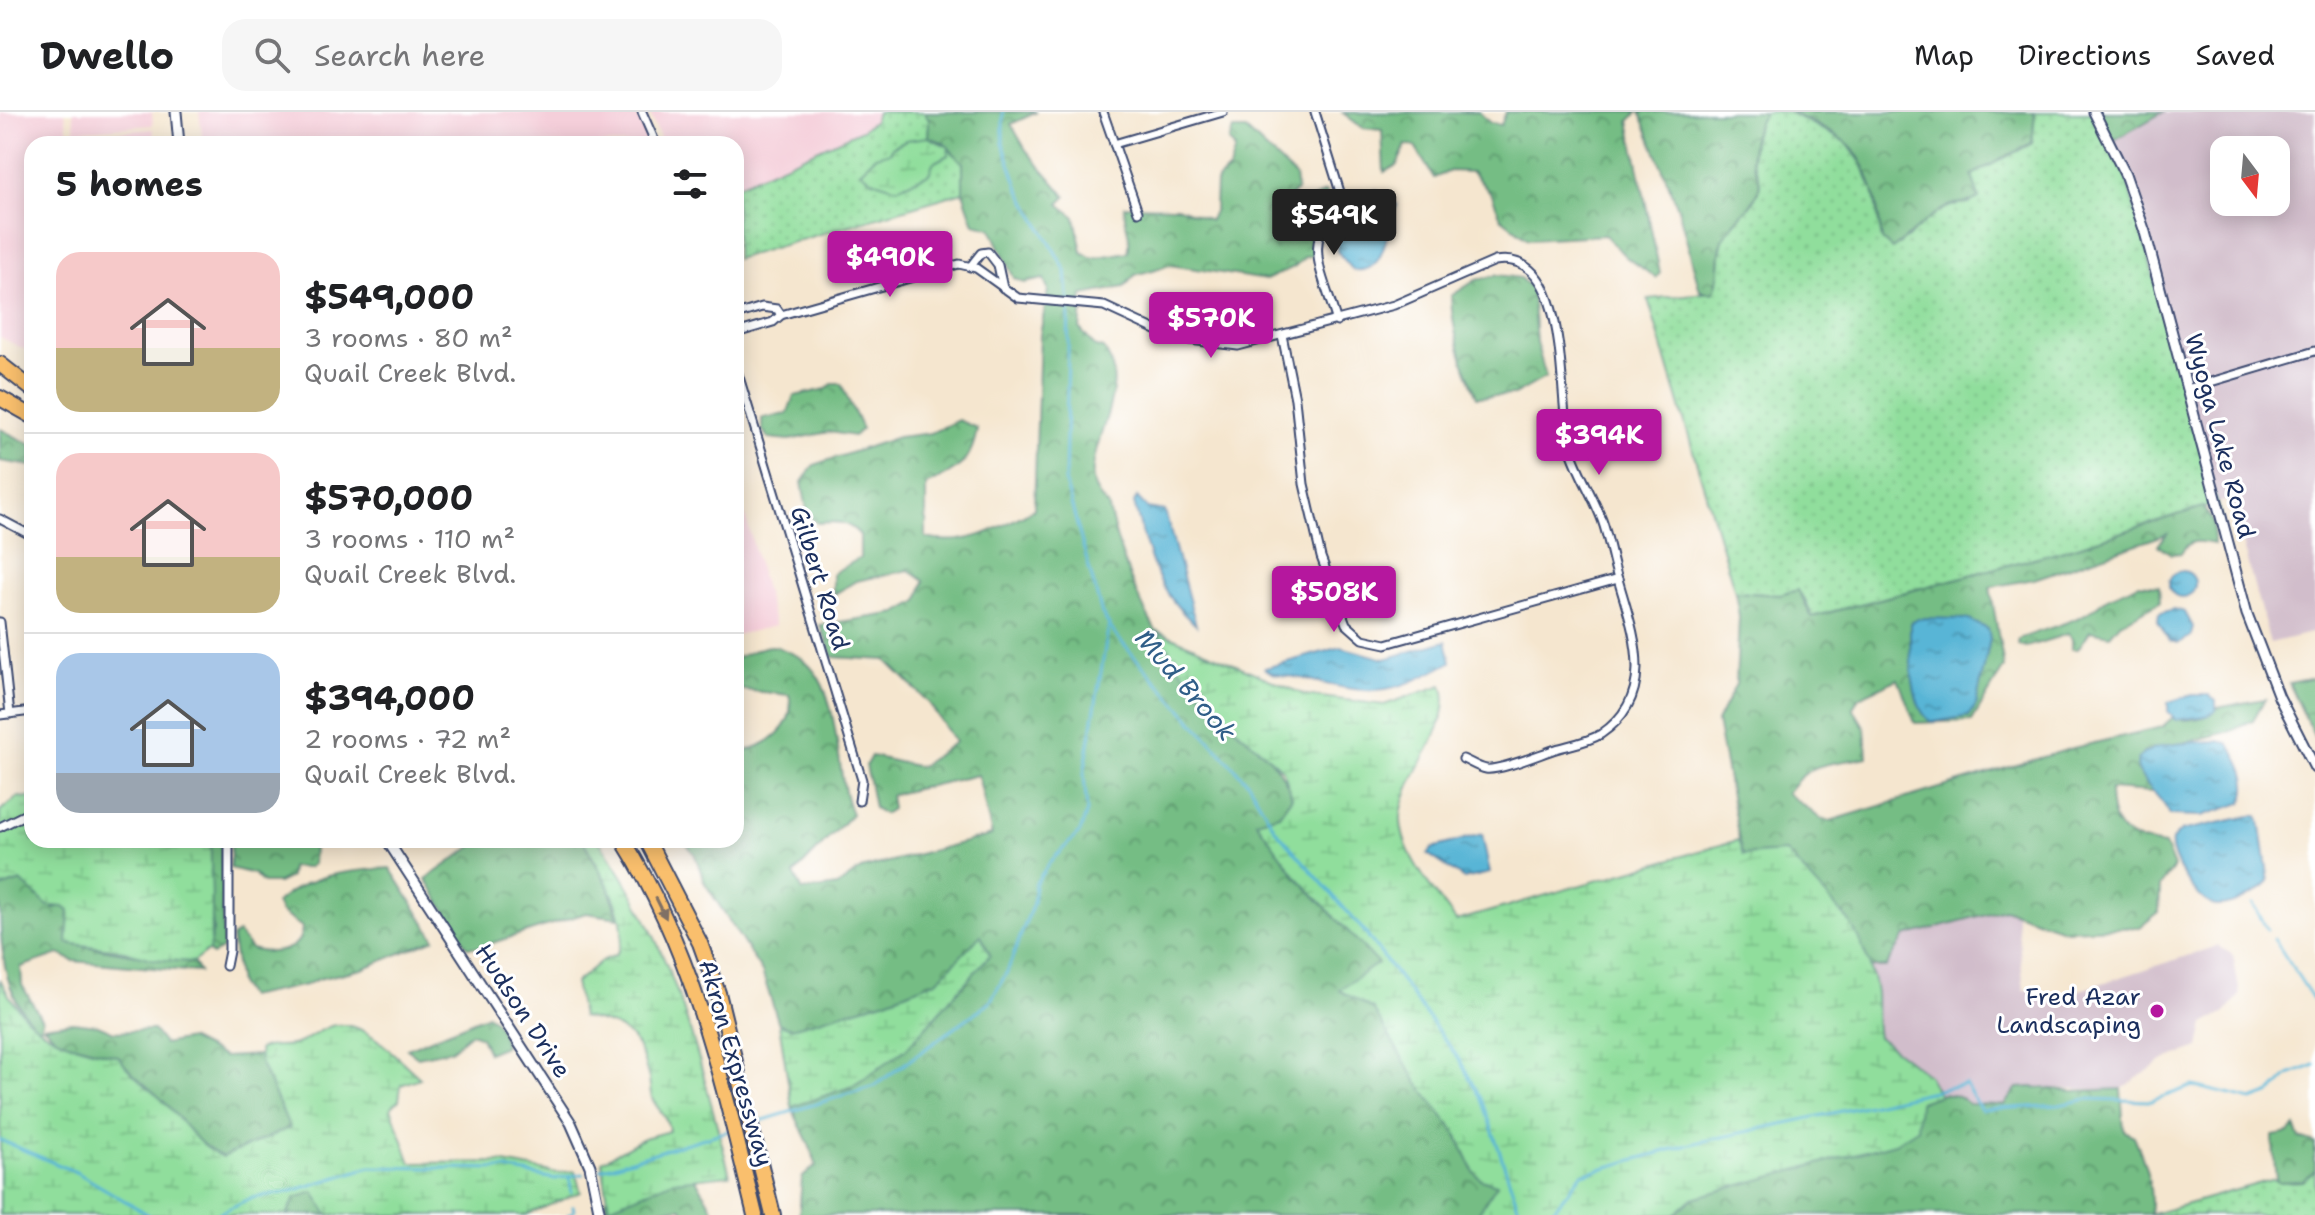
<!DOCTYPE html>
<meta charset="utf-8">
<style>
:root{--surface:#fff;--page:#f6f6f6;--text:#202124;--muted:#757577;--line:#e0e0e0;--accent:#b5179e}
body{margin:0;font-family:"Shantell Sans",sans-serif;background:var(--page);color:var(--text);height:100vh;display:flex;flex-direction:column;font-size:30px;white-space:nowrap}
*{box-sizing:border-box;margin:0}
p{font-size:26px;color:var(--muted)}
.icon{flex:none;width:44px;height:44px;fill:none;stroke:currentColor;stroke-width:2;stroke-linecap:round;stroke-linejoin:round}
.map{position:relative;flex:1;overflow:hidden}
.details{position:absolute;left:24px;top:24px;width:720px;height:712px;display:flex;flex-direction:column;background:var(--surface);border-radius:24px;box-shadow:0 4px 20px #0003}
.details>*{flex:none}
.needle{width:52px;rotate:164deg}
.fabs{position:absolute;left:2210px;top:24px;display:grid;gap:16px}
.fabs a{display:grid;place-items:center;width:80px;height:80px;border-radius:16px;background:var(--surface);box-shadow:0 4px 20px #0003;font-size:40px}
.price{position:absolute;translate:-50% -68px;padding:0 18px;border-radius:8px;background:var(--accent);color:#fff;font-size:26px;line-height:52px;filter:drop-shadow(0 2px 4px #0008)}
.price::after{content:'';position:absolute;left:50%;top:48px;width:24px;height:18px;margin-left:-12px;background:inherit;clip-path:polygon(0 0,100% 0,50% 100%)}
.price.active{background:#222;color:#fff}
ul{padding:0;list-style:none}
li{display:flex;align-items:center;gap:24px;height:200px;padding:0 32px}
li+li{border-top:2px solid var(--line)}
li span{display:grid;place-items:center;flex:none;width:224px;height:160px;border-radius:24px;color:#555}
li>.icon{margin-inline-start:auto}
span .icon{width:96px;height:96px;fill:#fffc;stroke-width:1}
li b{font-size:34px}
h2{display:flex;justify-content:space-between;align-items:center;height:96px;padding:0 32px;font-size:34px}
header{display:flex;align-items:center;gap:48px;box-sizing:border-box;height:112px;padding:0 40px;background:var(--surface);border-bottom:2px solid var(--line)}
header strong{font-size:38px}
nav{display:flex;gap:44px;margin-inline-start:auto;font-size:28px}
.search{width:560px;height:72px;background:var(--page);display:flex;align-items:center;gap:20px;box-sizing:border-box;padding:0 28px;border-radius:24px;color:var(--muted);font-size:30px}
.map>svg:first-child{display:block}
</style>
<header>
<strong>Dwello</strong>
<div class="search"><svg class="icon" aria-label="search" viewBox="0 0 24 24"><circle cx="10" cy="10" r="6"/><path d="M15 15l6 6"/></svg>Search here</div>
<nav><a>Map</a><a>Directions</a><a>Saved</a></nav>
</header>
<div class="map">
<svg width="2315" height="1103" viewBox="0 0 2315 1103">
<defs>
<pattern id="grass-dots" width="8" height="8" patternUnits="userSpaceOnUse" patternTransform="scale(2)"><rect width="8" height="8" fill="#90de9c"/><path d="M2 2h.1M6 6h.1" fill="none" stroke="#7cbf89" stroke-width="1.8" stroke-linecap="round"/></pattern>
<pattern id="forest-crowns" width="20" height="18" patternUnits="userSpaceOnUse" patternTransform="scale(2)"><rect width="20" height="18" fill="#74bd84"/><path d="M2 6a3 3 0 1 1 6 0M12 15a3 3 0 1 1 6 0" fill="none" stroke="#5e9a6f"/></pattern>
<pattern id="wetland-marsh" width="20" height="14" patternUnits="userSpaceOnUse" patternTransform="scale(2)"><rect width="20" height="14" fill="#90de9c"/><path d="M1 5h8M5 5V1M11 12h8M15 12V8" fill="none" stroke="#7cbf89"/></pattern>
<pattern id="water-ripples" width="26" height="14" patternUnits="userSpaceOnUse" patternTransform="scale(2)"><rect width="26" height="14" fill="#58b5d6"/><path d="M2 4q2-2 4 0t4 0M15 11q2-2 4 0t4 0" fill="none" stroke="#4894b1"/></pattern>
</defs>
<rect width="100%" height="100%" fill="#fff"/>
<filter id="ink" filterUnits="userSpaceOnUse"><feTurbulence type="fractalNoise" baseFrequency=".0125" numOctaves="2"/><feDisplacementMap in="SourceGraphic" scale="16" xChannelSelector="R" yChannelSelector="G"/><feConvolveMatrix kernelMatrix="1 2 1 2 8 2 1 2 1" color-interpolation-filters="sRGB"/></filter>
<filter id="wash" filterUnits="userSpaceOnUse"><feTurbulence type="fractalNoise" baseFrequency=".006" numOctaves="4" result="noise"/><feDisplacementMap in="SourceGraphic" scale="32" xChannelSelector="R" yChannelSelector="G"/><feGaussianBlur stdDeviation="1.8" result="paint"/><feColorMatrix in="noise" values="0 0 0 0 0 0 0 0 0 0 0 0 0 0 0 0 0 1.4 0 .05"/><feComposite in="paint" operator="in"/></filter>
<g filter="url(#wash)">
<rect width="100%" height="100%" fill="#f5e6cf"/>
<!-- built -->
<g fill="#f5cfda">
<path d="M0 0H65L68 24 153 17 155 32H32V241L0 225Z"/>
<path d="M73 0H152L153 13 75 19Z"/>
<path d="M199 0H635L649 32H203Z"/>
<path d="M649 0H877L874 9 862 18 736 74V32H663Z"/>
<path d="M736 369 775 514 736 523Z"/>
</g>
<!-- industrial -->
<g fill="#d1bdcb" fill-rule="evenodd">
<path d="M2094 0H2315V520L2270 531 2230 388 2217 391ZM2224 38H2276V90H2224Z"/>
<path d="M2004 797 2016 799 2024 878 2071 881 2218 834 2233 843 2240 883 2225 901 2204 912 2199 936 2162 949 2121 977 2017 976 2004 993 1969 992 1958 984 1939 983 1928 963 1878 925 1874 905 1876 881 1868 855H1886L1905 824Z"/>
</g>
<!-- grass -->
<g fill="url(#grass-dots)" stroke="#56867d" stroke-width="2">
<path d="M877 0H924L943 30 963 51V80L736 147V74L862 18 874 9Z"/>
<path d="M1765 0H1789L1846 30 1862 52 1873 78 1882 128 1908 126C1925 106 1944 91 1971 91V63L2032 31 2035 0H2094L2125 62 2222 409 2208 394 2068 437 1812 505 1805 488 1792 479 1781 483 1735 480 1648 187 1713 180C1723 163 1716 144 1724 126 1732 107 1754 97 1759 76 1762 66 1754 57 1752 47 1751 30 1756 13 1765 0Z"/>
<path d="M2315 1058V1103H2149L2275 1067 2277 1070 2303 1069Z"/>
</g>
<!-- forest -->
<g fill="url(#forest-crowns)" stroke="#487671" stroke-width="2">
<path d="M924 0H1037L1011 12 1026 38 1066 85 1059 92 1075 105 1082 140 1092 146 1128 140C1133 123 1122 110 1125 94L1177 95 1210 108 1215 97 1216 70 1229 57 1235 37 1229 29 1233 18H1246L1295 64 1297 79 1288 86 1290 99 1325 80 1334 89 1321 109 1317 143 1305 145 1294 155 1266 168 1170 153 1135 163 1124 175 1083 183 1080 217 1095 235 1103 236C1141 284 1061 357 1108 393 1128 480 1160 539 1222 604 1251 634 1278 642 1292 685L1279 703 1257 709 1295 763 1379 852 1340 878 1373 897 1457 1023 1474 1060 1481 1067 1498 1072 1477 1103H799L802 1066 816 1053C812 1033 799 1015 792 995L853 974 906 937 990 843 981 824 937 869 884 889 792 916 779 912 762 860 705 771 695 743 684 728H736V641C765 636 798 616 789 583L736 577V546C746 542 761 534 772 534 777 534 784 538 789 540 846 562 831 655 852 702L794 762 803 779 837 774 861 757 992 723 978 663 890 683 892 697 884 702 874 696 866 653 871 644 920 655 955 630 929 591 886 548 833 545 820 513 897 501 918 489 924 469 909 458 856 469 833 483V461L860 446V423C848 409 835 409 817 411L808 404 802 370 814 353 898 325 931 321 958 308 977 316C972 352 957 358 926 373V426C967 436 999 416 1034 397L1040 223 1048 178 1044 167 1024 171 1014 166 991 116 974 112 963 80V51L943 30 928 25 929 7Z"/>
<path d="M1479 0 1490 11 1501 13 1506 0H1638L1629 9 1660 161 1656 166 1626 145 1605 123 1528 127 1501 106 1492 83 1472 60 1450 59 1434 66 1415 35 1406 33 1397 53 1384 60 1382 18 1363 16 1343 1Z"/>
<path d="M1640 0H1765C1756 13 1750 30 1752 47 1754 57 1762 66 1759 76 1754 97 1732 107 1723 127 1716 144 1723 163 1713 181L1700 179 1678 96Z"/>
<path d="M1789 0H2035L2032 31 1972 63 1979 86C1969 93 1959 89 1949 94 1926 105 1912 123 1892 137L1882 128C1878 96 1872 51 1845 30 1829 17 1807 9 1789 0Z"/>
<path d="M2094 0H2163L2111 30Z"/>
<path d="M1498 163 1520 166 1532 177 1536 230 1546 265 1514 283 1477 285C1463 252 1452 220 1451 184L1476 168Z"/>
<path d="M832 272H841L862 317 854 324 829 320 789 328 768 326 762 317V306L787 302 794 284 826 277Z"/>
<path d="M0 317 32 333V354L0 349Z"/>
<path d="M2203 395 2213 409 2214 432C2199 429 2189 426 2181 441L2171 442 2158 433 2167 422 2034 467 1990 475 2004 555 1972 609 1915 611 1898 567 1859 585 1853 596 1865 616 1867 645C1828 654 1812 646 1787 681L1821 707 1830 709 2073 636 2162 615 2173 605C2185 611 2208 607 2217 596L2265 587 2253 608 2231 619 2143 641 2144 666 2153 680 2110 677C2110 721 2125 728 2165 733L2174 755 2160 775 2159 800 2140 815 2066 818 2004 797 1905 824 1886 855H1868L1856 822 1786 740 1742 743 1717 610 1736 572 1739 505 1735 480 1780 483 1798 478 1812 505 2068 437Z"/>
<path d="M2138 472 2159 474 2160 490 2120 511 2110 523 2090 519 2078 537H2072V527L2068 522 2026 535 2018 533 2019 527C2048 515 2083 510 2104 488 2109 484 2128 479 2138 472Z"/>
<path d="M2315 566V626L2289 571Z"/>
<path d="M206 728H221L223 836 212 843 208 839 213 818Z"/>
<path d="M231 728H321L314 734 313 752 307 756 291 755 290 765 278 771H263L254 762 230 756Z"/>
<path d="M476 728H583L608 774 619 806 586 801 480 835H467L426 767 477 731Z"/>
<path d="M390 756 435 827 362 857 318 867 306 873 248 885 239 872 232 825 238 821 251 837C271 843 302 841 302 815L280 800 276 791C310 761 347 759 390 756Z"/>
<path d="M21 769 54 796 63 794 69 799 67 831C109 838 151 847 193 850L199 860 73 849 59 842 21 855 22 873 42 908 40 917C0 888 0 825 0 776Z"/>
<path d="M488 903C498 910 503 922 505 934L488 941 481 925 471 921 451 938 418 945 407 937Z"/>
<path d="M72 910 98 913 114 920 153 918 164 932 189 927 224 945 260 943 290 1016 223 1045C195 1034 180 1004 158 984 143 970 130 962 118 944L60 929 43 914Z"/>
<path d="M2032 975 2073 979 2121 977 2124 1019 2134 1024C2144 1047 2154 1078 2150 1102L1614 1103 1942 982 1958 984 1969 992 2004 993 2017 976Z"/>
<path d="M2295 1015 2300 1026 2315 1031V1058L2303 1069 2277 1070C2275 1066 2273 1031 2273 1024L2289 1021Z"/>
<path d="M694 1063 716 1103H684L682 1096 638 1099 634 1103H607L605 1087 611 1082Z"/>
<path d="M314 1079 328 1103H287L295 1086Z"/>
</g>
<!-- wetland -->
<g fill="url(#wetland-marsh)" stroke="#56867d" stroke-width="2">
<path d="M928 25 949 35 948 43 933 51 929 62 897 76 872 68 860 59 876 44 891 40 892 35 906 28Z"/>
<path d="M1158 519 1305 583 1384 593 1442 573C1458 611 1403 663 1401 705 1400 742 1436 781 1456 809L1738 728 1743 743 1786 740 1849 809C1861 830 1873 857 1876 881 1877 896 1875 910 1878 925L1928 963 1939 983 1919 990 1917 1017 1895 1031 1693 1086 1674 1103H1477L1497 1072 1481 1067 1474 1060 1457 1023 1417 970 1373 897 1339 878 1378 851 1295 763 1256 709 1279 703 1292 685 1283 658 1225 607 1176 552Z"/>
<path d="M18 685 32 686V728H211C210 763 215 806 209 838L193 850 152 847 124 839 67 831 69 799 64 795 48 794 21 769 0 776V699Z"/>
<path d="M583 728H597L602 733C675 838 698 942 730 1063L673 1069 609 1095 602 1049 644 1026 669 1019C668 1004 658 999 652 986 650 980 650 973 649 967 637 920 626 914 582 905L575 871 601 849 616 843C637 809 598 757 583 728Z"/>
<path d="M981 823 990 843 906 937 853 974 792 995 779 912 792 916 884 889 937 869Z"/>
<path d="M0 867C27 922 61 932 118 944 130 962 142 970 158 984 180 1004 195 1034 223 1045L290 1016 260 950 259 937C272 932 284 936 296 932 309 928 323 914 336 913 368 909 398 948 420 966L401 973 399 988 391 996 411 1051 499 1050 558 1061 575 1059 581 1080 526 1103H328L314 1080 295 1086 287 1103H0Z"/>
</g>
<!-- water -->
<g fill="url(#water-ripples)" stroke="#3a729a" stroke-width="2">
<path d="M1376 78 1397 93C1384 116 1389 163 1353 158L1337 139C1337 109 1348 90 1376 78Z"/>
<path d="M941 120 952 131 911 146 906 141 905 126Z"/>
<path d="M1137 385 1147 396 1165 399 1196 513C1156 480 1147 439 1134 391Z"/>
<circle cx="2182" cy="472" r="13"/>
<path d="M2173 497 2185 500 2193 515 2191 524 2179 531 2169 529 2158 509 2159 502Z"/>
<path d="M1918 506 1967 507 1988 517 1990 527 1976 593 1969 604 1934 610C1909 603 1910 533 1910 511Z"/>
<path d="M1446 529 1451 550C1387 586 1370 583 1301 566 1289 563 1274 565 1265 556L1341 535 1385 547Z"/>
<path d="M2193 583H2209L2216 588V599L2207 604 2175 608 2168 599V590Z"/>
<path d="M2217 629 2228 631C2240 648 2253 671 2242 691L2202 704 2170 703C2164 687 2143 673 2138 658 2129 628 2202 631 2217 629Z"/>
<path d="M2250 704H2258L2260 709 2269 770C2260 780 2231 795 2217 794 2198 792 2168 746 2172 728L2181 719Z"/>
<path d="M1482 722 1490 761 1464 767 1428 742 1433 736Z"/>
</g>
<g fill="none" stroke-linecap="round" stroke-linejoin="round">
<!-- stream -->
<g stroke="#58b5d6" stroke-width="3">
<path d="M1003 0V31L1019 77 1066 159 1069 195 1065 370 1102 502 1116 524 1249 672 1275 717 1364 819 1459 947 1483 990 1521 1103"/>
<path d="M2253 792 2267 817"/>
<path d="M2274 827 2315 890"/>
<path d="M754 1011 874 974 990 890 1007 860 1033 791 1035 772 1050 750 1080 720 1087 699 1084 662 1109 512"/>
<path d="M0 1028 78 1061 149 1103"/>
<path d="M601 1057 728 1019"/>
<path d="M570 1065 571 1080"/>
<path d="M215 1103 251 1086 289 1080 370 1055 506 1057 555 1067 583 1062"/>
<path d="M568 1103 574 1099 573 1094"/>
<path d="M1549 1103 1582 1062 1695 1031 1965 972 1981 998 2059 993 2087 987 2151 989 2193 974 2252 988 2271 981 2289 963 2315 953"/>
</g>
</g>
</g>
<g filter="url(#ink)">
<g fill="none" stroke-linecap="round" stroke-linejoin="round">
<!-- minor casing -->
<g stroke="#3c4a6f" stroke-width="11">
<g id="minor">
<path d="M642 0 656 32"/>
<path d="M1103 0 1138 100"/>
<path d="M1315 0 1340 80C1303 137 1319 150 1337 210"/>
<path d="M1114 32 1223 0"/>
<path d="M970 155 981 141 988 140 998 153 1003 176"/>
<path d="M736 203 762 195 777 197 781 203"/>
<path d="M736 221 773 210 781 203 959 152 976 156 1018 186 1104 194 1173 226 1238 234 1394 193 1495 149C1574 136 1556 291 1570 336 1578 361 1593 384 1602 408 1609 427 1612 448 1618 467 1633 520 1659 583 1601 622 1588 630 1570 633 1556 637 1540 642 1500 659 1486 657 1479 656 1470 650 1463 647"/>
<path d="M1282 223 1295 287 1304 372 1321 445 1346 512 1363 527 1386 532 1618 467"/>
<path d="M736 255 862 668 859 689"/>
<path d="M2187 277 2315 239"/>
<path d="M0 407 32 424"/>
<path d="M0 510 10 602"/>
<path d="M0 603 32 599"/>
<path d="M0 715 32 699"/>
<path d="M226 854 229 839V728"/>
</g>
</g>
<!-- tertiary casing -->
<g stroke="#3c4a6f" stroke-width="13">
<g id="tertiary">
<path d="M176 0 179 32"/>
<path d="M2094 0 2125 62 2145 120 2247 502 2279 585 2315 656"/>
<path d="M387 728 571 1011 590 1054 600 1103"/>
</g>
</g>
<!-- motorway casing -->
<g stroke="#3c4a6f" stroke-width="18">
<g id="motorway">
<path d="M0 252 32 277"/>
<path d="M0 286 32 304"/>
<path d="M623 728C695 843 723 972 755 1103"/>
<path d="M647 728 700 831 718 881 773 1103"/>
</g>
</g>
<!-- minor -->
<use href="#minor" stroke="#fff" stroke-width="7"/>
<!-- tertiary -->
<use href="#tertiary" stroke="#fff" stroke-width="9"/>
<!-- motorway -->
<use href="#motorway" stroke="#f9bf6d" stroke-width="14"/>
</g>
<!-- one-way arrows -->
<defs><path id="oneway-solid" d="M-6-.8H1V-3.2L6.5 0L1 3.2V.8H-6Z" transform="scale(2)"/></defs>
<use fill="#7f7065" href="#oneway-solid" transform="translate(661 796) rotate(64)"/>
</g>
<!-- markers -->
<circle fill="#b5179e" stroke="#fff" stroke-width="3" cx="2157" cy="899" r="8"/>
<g text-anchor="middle" stroke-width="6" stroke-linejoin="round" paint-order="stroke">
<!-- street labels -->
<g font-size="24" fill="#1b2f5e" stroke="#fff">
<text transform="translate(2220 324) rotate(75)" y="8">Wyoga Lake Road</text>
<text transform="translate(820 466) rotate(73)" y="8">Gilbert Road</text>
<text transform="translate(523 899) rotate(57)" y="8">Hudson Drive</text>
<text transform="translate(736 951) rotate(74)" y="8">Akron Expressway</text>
</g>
<!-- poi labels -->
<g font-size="24" fill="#1b2f5e" stroke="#fff" text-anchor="end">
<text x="2141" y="893">Fred Azar<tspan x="2141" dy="28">Landscaping</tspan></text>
</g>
<!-- water labels -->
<g font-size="26" font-style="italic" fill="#305e88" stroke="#fff">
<text transform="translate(1186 573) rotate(49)" y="9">Mud Brook</text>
</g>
</g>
</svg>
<div class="fabs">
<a><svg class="needle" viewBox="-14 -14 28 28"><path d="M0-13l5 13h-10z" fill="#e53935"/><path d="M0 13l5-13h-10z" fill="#757577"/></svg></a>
</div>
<b class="price active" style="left:1334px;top:145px">$549K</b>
<b class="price" style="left:890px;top:187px">$490K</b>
<b class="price" style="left:1211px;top:248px">$570K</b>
<b class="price" style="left:1599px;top:365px">$394K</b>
<b class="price" style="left:1334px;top:522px">$508K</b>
<section class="details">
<h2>5 homes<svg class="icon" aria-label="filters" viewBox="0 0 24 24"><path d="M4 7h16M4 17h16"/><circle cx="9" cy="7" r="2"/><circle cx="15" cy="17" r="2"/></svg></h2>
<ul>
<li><span style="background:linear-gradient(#f6c9c9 60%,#c2b280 0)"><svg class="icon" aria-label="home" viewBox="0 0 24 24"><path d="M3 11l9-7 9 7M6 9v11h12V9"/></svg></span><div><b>$549,000</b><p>3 rooms · 80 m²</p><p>Quail Creek Blvd.</p></div></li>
<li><span style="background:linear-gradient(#f6c9c9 65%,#c2b280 0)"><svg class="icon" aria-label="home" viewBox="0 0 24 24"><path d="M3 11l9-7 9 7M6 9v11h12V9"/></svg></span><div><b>$570,000</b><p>3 rooms · 110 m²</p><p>Quail Creek Blvd.</p></div></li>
<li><span style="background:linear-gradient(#a9c7e8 75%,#9aa5b1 0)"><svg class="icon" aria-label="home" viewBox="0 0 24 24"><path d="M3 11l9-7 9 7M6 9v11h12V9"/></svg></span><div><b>$394,000</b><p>2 rooms · 72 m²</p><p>Quail Creek Blvd.</p></div></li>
</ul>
</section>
</div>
